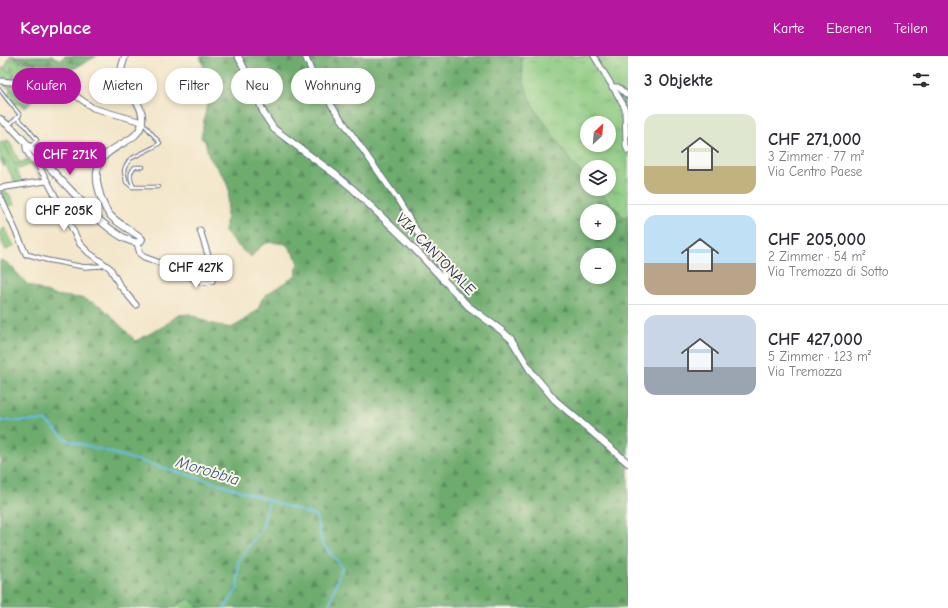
<!DOCTYPE html>
<html lang="de">
<meta charset="utf-8">
<style>
:root{--surface:#fff;--page:#f7f7f7;--text:#2b2b33;--muted:#7c7c81;--line:#e1e1e2;--accent:#b5179e}
body{margin:0;font-family:"Comic Neue",sans-serif;background:var(--page);color:var(--text);height:100vh;display:flex;flex-direction:column;font-size:15px;white-space:nowrap}
*{box-sizing:border-box;margin:0}
p{font-size:13px;color:var(--muted)}
.icon{flex:none;width:22px;height:22px;fill:none;stroke:currentColor;stroke-width:2;stroke-linecap:round;stroke-linejoin:round}
.map{position:relative;flex:1;overflow:hidden}
.side{display:flex;flex-direction:column;background:var(--surface);width:320px}
.side>*{flex:none}
.guide{position:absolute;left:12px;top:12px;width:380px;height:36px;display:flex;gap:8px}
.needle{width:26px;rotate:26deg}
.tools{position:absolute;left:580px;top:60px;display:grid;gap:8px}
.tools a{display:grid;place-items:center;width:36px;height:36px;border-radius:50%;background:var(--surface);box-shadow:0 2px 6px #0003;font-size:20px}
.price{position:absolute;translate:-50% -34px;padding:0 9px;border-radius:8px;background:#fff;color:#222;font-size:13px;line-height:26px;filter:drop-shadow(0 1px 2px #0008)}
.price::after{content:'';position:absolute;left:50%;top:24px;width:12px;height:9px;margin-left:-6px;background:inherit;clip-path:polygon(0 0,100% 0,50% 100%)}
.price.current{background:var(--accent);color:#fff}
ul{padding:0;list-style:none}
li{display:flex;align-items:center;gap:12px;height:100px;padding:0 16px}
li+li{border-top:1px solid var(--line)}
li span{display:grid;place-items:center;flex:none;width:112px;height:80px;border-radius:12px;color:#555}
li>.icon{margin-inline-start:auto}
span .icon{width:48px;height:48px;fill:#fffc;stroke-width:1}
li b{font-size:17px}
h2{display:flex;justify-content:space-between;align-items:center;height:48px;padding:0 16px;font-size:17px}
.pill{padding:0 14px;border-radius:18px;background:var(--surface);box-shadow:0 2px 6px #0003;font-size:14px;line-height:36px}
.pill.current{background:var(--accent);color:#fff}
header{display:flex;align-items:center;gap:24px;box-sizing:border-box;height:56px;padding:0 20px;background:var(--accent);color:#fff}
header strong{font-size:19px}
nav{display:flex;gap:22px;margin-inline-start:auto;font-size:14px}
main{display:flex;flex:1;min-height:0}
.map>svg:first-child{display:block}
</style>
<header>
<strong>Keyplace</strong>
<nav><a>Karte</a><a>Ebenen</a><a>Teilen</a></nav>
</header>
<main>
<div class="map">
<svg width="628" height="552" viewBox="0 0 628 552">
<defs>
<pattern id="grass-tufts" width="24" height="20" patternUnits="userSpaceOnUse"><rect width="24" height="20" fill="#89c87f"/><path d="M3 7l-1-3M5 7V3M7 7l1-3M15 17l-1-3M17 17v-4M19 17l1-3" fill="none" stroke="#6fa36b"/></pattern>
<pattern id="forest-firs" width="22" height="20" patternUnits="userSpaceOnUse"><rect width="22" height="20" fill="#6eac6e"/><path d="M5 1l3.5 6h-7zM16 11l3.5 6h-7z" fill="#5a8c5e"/></pattern>
<pattern id="cemetery-stones" width="16" height="16" patternUnits="userSpaceOnUse"><rect width="16" height="16" fill="#89c87f"/><path d="M2 7V4a2 2 0 0 1 4 0v3zM10 15v-3a2 2 0 0 1 4 0v3z" fill="#6fa36b"/></pattern>
</defs>
<rect width="100%" height="100%" fill="#fcf5e5"/>
<filter id="ink" filterUnits="userSpaceOnUse"><feTurbulence type="fractalNoise" baseFrequency=".025" numOctaves="2"/><feDisplacementMap in="SourceGraphic" scale="8" xChannelSelector="R" yChannelSelector="G"/><feConvolveMatrix kernelMatrix="1 2 1 2 8 2 1 2 1" color-interpolation-filters="sRGB"/></filter>
<filter id="wash" filterUnits="userSpaceOnUse"><feTurbulence type="fractalNoise" baseFrequency=".012" numOctaves="4" result="noise"/><feDisplacementMap in="SourceGraphic" scale="16" xChannelSelector="R" yChannelSelector="G"/><feGaussianBlur stdDeviation="0.9" result="paint"/><feColorMatrix in="noise" values="0 0 0 0 0 0 0 0 0 0 0 0 0 0 0 0 0 1.4 0 .05"/><feComposite in="paint" operator="in"/></filter>
<g filter="url(#wash)">
<rect width="100%" height="100%" fill="#f3e6ca"/>
<!-- grass -->
<g fill="url(#grass-tufts)" stroke="#527c6e" fill-rule="evenodd">
<path d="M523 0H628V161L624 162 597 133H609V111H587V123L571 106 531 47 523 24 521 3ZM587 67H609V89H587Z"/>
<path d="M3 11 5 12 7 15 14 17 12 24 0 22V16Z"/>
<path d="M10 34 31 46 28 50 21 45 19 46 27 50 26 52 16 47 13 50 6 40 9 39 8 38Z"/>
<path d="M8 84 15 109 28 103 36 112 41 121 40 122 35 113 31 108 16 114 23 127 16 128 2 102 5 110 4 111 0 103V86L1 87Z"/>
<path d="M2 134H4L9 138 15 149 6 150 3 142Z"/>
<path d="M189 543 200 552H174L176 549Z"/>
</g>
<!-- forest -->
<g fill="url(#forest-firs)" stroke="#446e66" fill-rule="evenodd">
<path d="M9 0H52L62 4 64 0H97L71 14 40 8Z"/>
<path d="M200 0H523L521 3 523 24 531 47 571 106 587 123V133H597L624 162 628 161V552H200L189 543 176 549 174 552H0V204L8 207 27 228 53 239 81 242 101 250 136 285 164 270 178 259 190 258 209 267 231 272 240 267 258 253 262 243 267 238 296 219 298 204 286 188C265 185 265 185 251 201L242 194 225 176 229 134 225 123 209 101 205 85 201 82 210 29ZM587 155H609V177H587ZM587 199H609V221H587Z"/>
</g>
<!-- cemetery -->
<path fill="url(#cemetery-stones)" stroke="#527c6e" d="M9 2 36 8 37 10 49 16 43 28 12 24 14 17 6 15 5 12Z"/>
<!-- garden -->
<g fill="#89c87f" stroke="#527c6e">
<path d="M5 29H20L18 35 28 37 34 42 32 45 5 30Z"/>
<path d="M9 85 20 107 15 109 5 89Z"/>
<path d="M5 172 14 190 6 194 0 182V175Z"/>
</g>
<g fill="none" stroke-linecap="round" stroke-linejoin="round">
<!-- stream -->
<g stroke="#66bfe4" stroke-width="2">
<path d="M0 365H46L67 384 223 429 316 460 322 487 342 511 328 552"/>
<path d="M225 552 238 532V506L262 472 269 444"/>
</g>
</g>
</g>
<g filter="url(#ink)">
<g fill="none" stroke-linecap="round" stroke-linejoin="round">
<!-- service casing -->
<g stroke="#676f84" stroke-width="4.5">
<g id="service">
<path d="M0 34 20 59 9 69"/>
<path d="M17 62 25 69 37 84 30 91"/>
<path d="M143 67 160 87 154 91 130 103 125 111 124 115 126 126 132 131H158"/>
<path d="M134 131C130 124 128 117 135 111H143"/>
</g>
</g>
<!-- pedestrian casing -->
<g stroke="#676f84" stroke-width="5.5">
<path id="pedestrian" d="M26 198 47 204 84 211 101 210 104 207"/>
</g>
<!-- minor casing -->
<g stroke="#676f84" stroke-width="7">
<g id="minor">
<path d="M305 0 318 30 396 141 426 190 442 211 445 219 443 225"/>
<path d="M594 0 623 48 625 54 626 90 628 95"/>
<path d="M0 25 22 27 62 33 72 37 93 52 142 66"/>
<path d="M612 31H618L628 40"/>
<path d="M26 87C24 98 34 103 39 111 54 135 66 162 80 188L89 197 110 212 120 230 136 249"/>
<path d="M0 132 46 125"/>
<path d="M0 140 26 198"/>
<path d="M137 187 140 198 144 201 179 214 196 224 205 226 212 225 214 218 200 174"/>
</g>
</g>
<!-- tertiary casing -->
<g stroke="#676f84" stroke-width="8">
<g id="tertiary">
<path d="M238 0 252 28 264 58 274 73 336 119 353 133 409 187 468 250 502 275 511 283 532 317 555 344 628 407"/>
<path d="M0 63 14 74 97 162C106 170 129 189 140 186L142 183 139 180C114 163 106 164 98 131 88 86 139 93 142 66 145 46 123 36 121 21 120 13 123 7 125 0"/>
</g>
</g>
<!-- service -->
<use href="#service" stroke="#fff" stroke-width="2.5"/>
<!-- pedestrian -->
<use href="#pedestrian" stroke="#fff" stroke-width="3.5"/>
<!-- minor -->
<use href="#minor" stroke="#fff" stroke-width="5"/>
<!-- tertiary -->
<use href="#tertiary" stroke="#fff" stroke-width="6"/>
</g>
</g>
<g text-anchor="middle" stroke-width="4" stroke-linejoin="round" paint-order="stroke">
<!-- street labels -->
<g font-size="15" fill="#1b2f5e" stroke="#fcf5e5">
<text transform="translate(436 198) rotate(46)" y="5">VIA CANTONALE</text>
</g>
<!-- water labels -->
<g font-size="16" font-style="italic" fill="#325a86" stroke="#fcf5e5">
<text transform="translate(208 414) rotate(17)" y="6">Morobbia</text>
</g>
</g>
</svg>
<div class="tools">
<a><svg class="needle" viewBox="-14 -14 28 28"><path d="M0-13l5 13h-10z" fill="#e53935"/><path d="M0 13l5-13h-10z" fill="#7c7c81"/></svg></a>
<a><svg class="icon" aria-label="layers" viewBox="0 0 24 24"><path d="M12 4l9 5-9 5-9-5zM3 14l9 5 9-5"/></svg></a>
<a>+</a>
<a>−</a>
</div>
<b class="price current" style="left:70px;top:120px">CHF 271K</b>
<b class="price" style="left:64px;top:176px">CHF 205K</b>
<b class="price" style="left:196px;top:233px">CHF 427K</b>
<div class="guide">
<a class="pill current">Kaufen</a>
<a class="pill">Mieten</a>
<a class="pill">Filter</a>
<a class="pill">Neu</a>
<a class="pill">Wohnung</a>
</div>
</div>
<section class="side">
<h2>3 Objekte<svg class="icon" aria-label="filters" viewBox="0 0 24 24"><path d="M4 7h16M4 17h16"/><circle cx="9" cy="7" r="2"/><circle cx="15" cy="17" r="2"/></svg></h2>
<ul>
<li><span style="background:linear-gradient(#dfe7d0 65%,#c2b280 0)"><svg class="icon" aria-label="home" viewBox="0 0 24 24"><path d="M3 11l9-7 9 7M6 9v11h12V9"/></svg></span><div><b>CHF 271,000</b><p>3 Zimmer · 77 m²</p><p>Via Centro Paese</p></div></li>
<li><span style="background:linear-gradient(#bfe0f5 60%,#b9a48a 0)"><svg class="icon" aria-label="home" viewBox="0 0 24 24"><path d="M3 11l9-7 9 7M6 9v11h12V9"/></svg></span><div><b>CHF 205,000</b><p>2 Zimmer · 54 m²</p><p>Via Tremozza di Sotto</p></div></li>
<li><span style="background:linear-gradient(#c9d6e8 65%,#9aa5b1 0)"><svg class="icon" aria-label="home" viewBox="0 0 24 24"><path d="M3 11l9-7 9 7M6 9v11h12V9"/></svg></span><div><b>CHF 427,000</b><p>5 Zimmer · 123 m²</p><p>Via Tremozza</p></div></li>
</ul>
</section>
</main>
